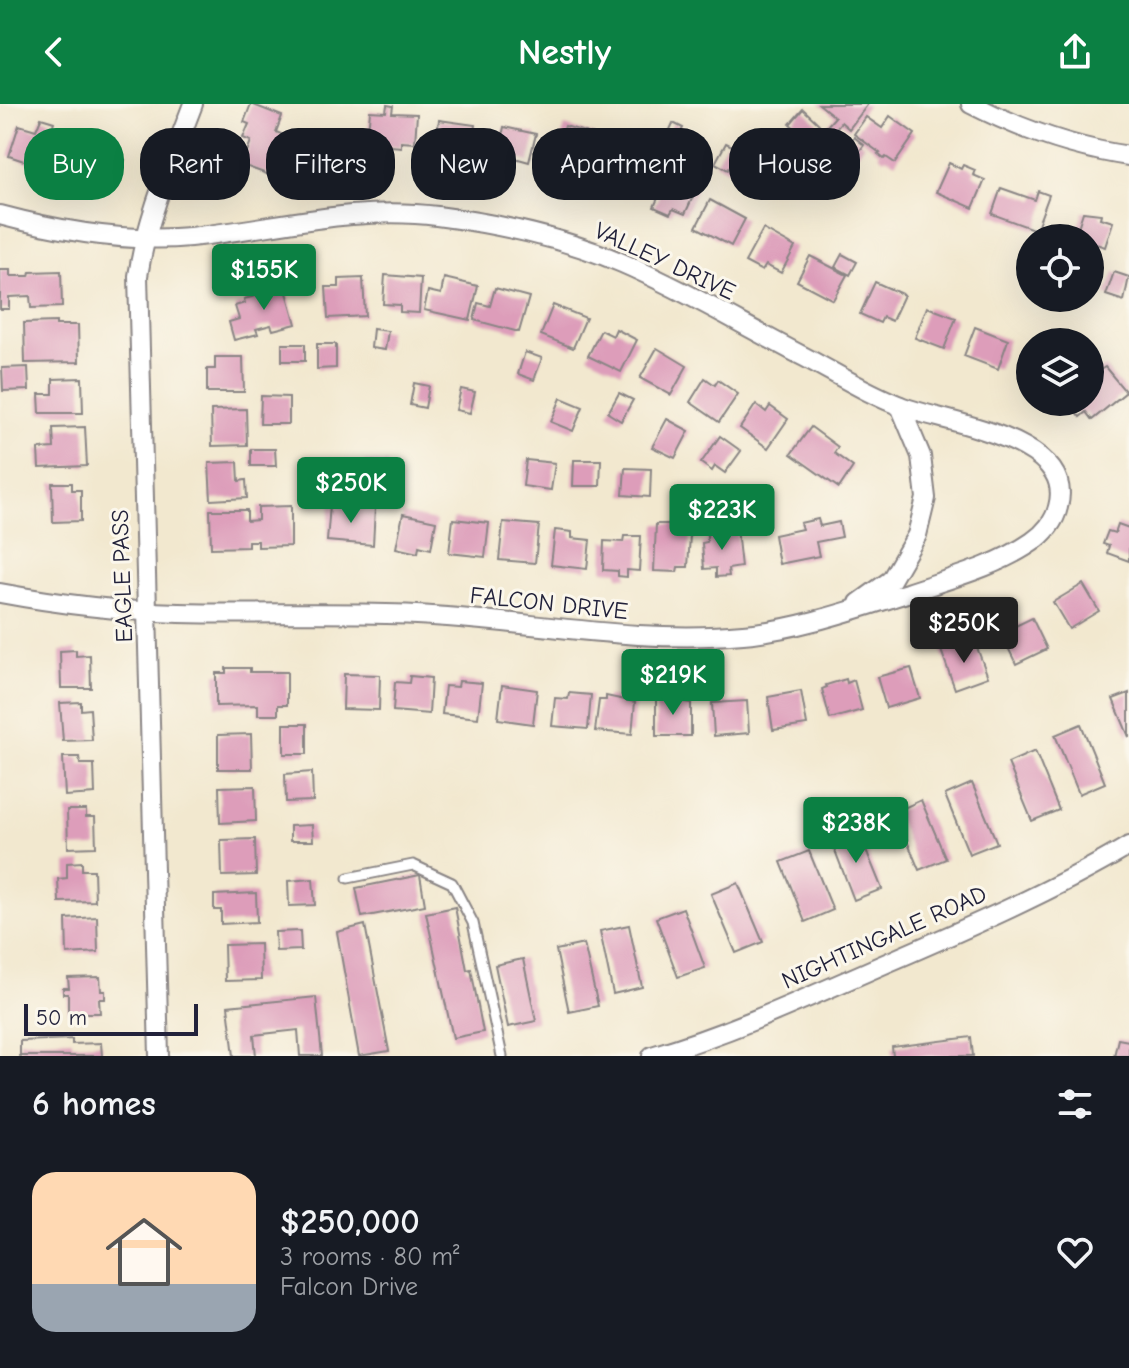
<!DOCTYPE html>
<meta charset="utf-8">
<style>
:root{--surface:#171b24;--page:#242831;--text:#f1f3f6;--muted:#9ea1a6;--accent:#0b8043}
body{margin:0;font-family:"Comic Neue",sans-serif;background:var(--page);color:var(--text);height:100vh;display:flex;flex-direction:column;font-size:30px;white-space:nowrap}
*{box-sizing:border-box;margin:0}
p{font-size:26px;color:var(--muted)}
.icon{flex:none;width:44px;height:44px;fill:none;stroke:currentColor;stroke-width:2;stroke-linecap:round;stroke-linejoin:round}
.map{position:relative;height:952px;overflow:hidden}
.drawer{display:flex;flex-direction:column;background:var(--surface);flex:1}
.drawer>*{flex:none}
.hud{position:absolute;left:24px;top:24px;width:1082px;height:72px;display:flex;gap:16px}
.fabs{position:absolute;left:1016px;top:120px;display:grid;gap:16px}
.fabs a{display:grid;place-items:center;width:88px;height:88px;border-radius:50%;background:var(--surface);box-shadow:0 8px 32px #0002;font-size:40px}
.scale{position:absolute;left:24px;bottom:20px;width:174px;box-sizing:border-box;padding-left:8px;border:4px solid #22223b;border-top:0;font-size:22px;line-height:28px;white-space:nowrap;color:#22223b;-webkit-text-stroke:6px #fbf7ec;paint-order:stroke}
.price{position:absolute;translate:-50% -68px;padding:0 18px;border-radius:8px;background:var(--accent);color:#fff;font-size:26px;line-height:52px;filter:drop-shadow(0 2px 4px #0008)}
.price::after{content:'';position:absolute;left:50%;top:48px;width:24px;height:18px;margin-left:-12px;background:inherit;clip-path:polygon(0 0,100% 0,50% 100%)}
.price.current{background:#222;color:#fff}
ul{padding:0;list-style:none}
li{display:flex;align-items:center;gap:24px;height:200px;padding:0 32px}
li span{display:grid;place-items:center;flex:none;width:224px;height:160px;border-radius:24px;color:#555}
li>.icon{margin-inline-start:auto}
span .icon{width:96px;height:96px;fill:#fffc;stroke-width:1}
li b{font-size:34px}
h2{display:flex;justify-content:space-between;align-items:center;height:96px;padding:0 32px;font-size:34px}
.pill{padding:0 28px;border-radius:32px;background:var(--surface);box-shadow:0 8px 32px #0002;font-size:28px;line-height:72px}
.pill.current{background:var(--accent);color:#fff}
header{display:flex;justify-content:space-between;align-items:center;height:104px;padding:0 32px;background:var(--accent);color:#fff;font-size:36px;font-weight:800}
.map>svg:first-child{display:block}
</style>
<header><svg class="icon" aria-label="back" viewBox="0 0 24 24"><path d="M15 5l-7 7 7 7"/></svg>Nestly<svg class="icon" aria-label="share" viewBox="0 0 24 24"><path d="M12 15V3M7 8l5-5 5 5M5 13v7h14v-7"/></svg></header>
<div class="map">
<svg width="1129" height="952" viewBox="0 0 1129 952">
<rect width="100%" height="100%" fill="#fbf7ec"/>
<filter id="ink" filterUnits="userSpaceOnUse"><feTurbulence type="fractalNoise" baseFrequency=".0125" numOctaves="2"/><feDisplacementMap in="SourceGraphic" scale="16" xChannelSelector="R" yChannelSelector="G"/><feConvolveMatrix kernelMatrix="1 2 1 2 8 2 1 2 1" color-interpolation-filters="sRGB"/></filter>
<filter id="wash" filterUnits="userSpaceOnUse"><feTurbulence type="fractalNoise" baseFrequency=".006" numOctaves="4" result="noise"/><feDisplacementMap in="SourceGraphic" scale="32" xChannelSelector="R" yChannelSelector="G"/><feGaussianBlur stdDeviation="1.8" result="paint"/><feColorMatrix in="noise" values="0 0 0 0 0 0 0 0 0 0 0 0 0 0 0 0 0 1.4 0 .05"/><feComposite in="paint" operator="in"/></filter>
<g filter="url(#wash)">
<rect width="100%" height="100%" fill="#f2e8cf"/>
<g id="blocks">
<!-- building -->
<g fill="#dd9dba">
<path d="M251 0 282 12 276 28 303 39 295 61 284 57 278 74 242 61 251 37 243 34 249 20 244 18Z"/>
<path d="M819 0H868L849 25 841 18 833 28 827 22 835 13Z"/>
<path d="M387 1 393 2 392 9 417 10 415 39 401 38V43L391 42V46L382 45 383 30 368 29 370 7 386 8Z"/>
<path d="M803 5 819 20 807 35 790 20Z"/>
<path d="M890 12 915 30 895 59 886 53 884 55 878 50 880 49 854 30 866 13 882 24Z"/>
<path d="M41 14 54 18 39 62 9 52 19 21 36 26Z"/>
<path d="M439 16 475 21 471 51 435 45Z"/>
<path d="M673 19 683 24 674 43 664 39Z"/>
<path d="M565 22 594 31 581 71 572 69 571 74 550 67Z"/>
<path d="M504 23 536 30 529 58 515 54 514 59 497 55Z"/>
<path d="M79 32 120 46 117 54 125 56 117 77 69 60Z"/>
<path d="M854 33 864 41 853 56 844 48Z"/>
<path d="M621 39 635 44 631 55 646 61 634 89 625 85 623 90 603 82Z"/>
<path d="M726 39 740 46 728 66 715 59Z"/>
<path d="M949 59 961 65 963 61 975 66 973 71 985 76 973 104 936 88Z"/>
<path d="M668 71 697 84 685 110 673 105 670 110 654 103Z"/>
<path d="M1001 84 1035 96 1038 87 1049 91 1036 126 992 110Z"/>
<path d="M710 96 745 115 731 142 696 123Z"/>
<path d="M1083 108 1101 110 1100 114 1113 118 1105 143 1090 138V134L1075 133Z"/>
<path d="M763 125 795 143 781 169 766 161 762 167 745 158Z"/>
<path d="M842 150 857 158 850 171 835 163Z"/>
<path d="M810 152 847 171 833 196 797 177Z"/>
<path d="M0 166H10V172H29L30 168 61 167 62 203 31 204 30 192 9 193V205H0Z"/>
<path d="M1114 168 1129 173 1124 197 1106 191Z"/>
<path d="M385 171 421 174 419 209 400 208V201L383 200Z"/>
<path d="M363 174 365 212 328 214 326 183H339V175Z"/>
<path d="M444 174 478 182 470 216 424 206 428 187 441 190Z"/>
<path d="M284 178 296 220 273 226 271 221 256 225 258 230 234 236 229 218 239 215 235 202 245 199 244 195 264 190 263 183Z"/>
<path d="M875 178 904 191 892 217 883 213 880 219 860 210Z"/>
<path d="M495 184 529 193 519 228 474 216 478 199 490 202Z"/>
<path d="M553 201 586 214 573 244 541 231Z"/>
<path d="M927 203 956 214 944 245 915 234Z"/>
<path d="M56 218V221H78L79 258 25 259 24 219Z"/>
<path d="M975 223 1008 236 998 265 964 252Z"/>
<path d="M373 225 388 227 385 246 371 244Z"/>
<path d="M616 225 637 236 621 268 588 252 601 226 613 232Z"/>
<rect x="282" y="240" width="23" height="17"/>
<path d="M317 240H336V264L317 265Z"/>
<path d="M657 244 687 262 671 291 640 274Z"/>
<path d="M525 248 542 254 534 276 518 270Z"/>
<path d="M215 253H243L244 288H207V265H215Z"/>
<path d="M28 263 29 286 3 287 2 264Z"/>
<path d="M1105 263 1126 288 1092 316 1086 308 1080 313 1070 301 1074 298H1090V272Z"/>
<path d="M82 274 83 309H40L39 290H53V275Z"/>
<path d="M705 274 715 281 718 276 738 290 719 318 690 298Z"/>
<path d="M414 279 429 282 425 304 410 301Z"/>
<path d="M461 285 475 288 470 309 456 306Z"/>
<path d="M619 289 633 296 621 317 608 309Z"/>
<path d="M261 292 289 293V320H260Z"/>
<path d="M561 294 583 303 573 327 551 318Z"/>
<path d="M756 300 766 308 770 302 788 315 768 344 740 324Z"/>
<path d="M246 305 247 341 212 342 211 306Z"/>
<path d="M667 315 689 327 675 354 652 343Z"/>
<path d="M85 323 87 362 39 364 38 345 54 344 53 324Z"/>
<path d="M811 323 838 343 834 349 853 363 839 384 791 350Z"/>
<path d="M720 332 741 347 725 369 715 362 712 367 701 359Z"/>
<path d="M251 345H275L276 362H251Z"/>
<path d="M526 356 555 359 551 386 523 382Z"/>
<path d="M574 356H601L600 382H573Z"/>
<path d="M364 357 388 359 386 384 361 382Z"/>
<path d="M238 358 239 377 246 376 247 394 211 396 209 359Z"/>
<path d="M625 364 651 365 650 393 623 391Z"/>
<path d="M52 379H72V386H81V417L53 418Z"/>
<path d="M731 389H752L753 408 732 409Z"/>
<path d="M330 401 375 404 373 441 327 437Z"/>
<path d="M291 402V442L258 443V437H248V443L211 444 210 406H247V417L258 416V403Z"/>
<path d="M403 410 436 417 431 445 419 442 418 449 396 444Z"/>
<path d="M453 415 489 419 485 453 449 449Z"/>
<path d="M818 415 820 422 839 418 842 433 816 438 819 452 779 460 774 431 802 425 800 419Z"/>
<path d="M503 418 539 421 535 459 499 456Z"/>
<path d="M656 420H679V431H690L688 463H678L677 468 654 467Z"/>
<path d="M1118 420 1129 424V457L1107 449 1109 442 1103 440 1108 427 1115 429Z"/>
<path d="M555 426 572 428V434L590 436 587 465 551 461Z"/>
<path d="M737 426 741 463 728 465 729 472 716 473V464L704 465 702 439 707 438V429Z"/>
<path d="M624 432H641L639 467 627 466V473L618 472V467L603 466 604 437 623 438Z"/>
<path d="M1083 480 1099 507 1069 525 1053 498Z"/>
<path d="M1032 514 1047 545 1016 560 1001 529Z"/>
<path d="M964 538 966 545 976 541 988 573 955 585 941 546Z"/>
<path d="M76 546V552L90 551 91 584H61L60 547Z"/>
<path d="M226 564H250V568H287V601H278V611H258V601L216 602V569H226Z"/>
<path d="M911 564 920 594 886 604 877 573Z"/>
<path d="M344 570 380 571 379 606 343 605Z"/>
<path d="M410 572 431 574 429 610 393 607 395 578 409 579Z"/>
<path d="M846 575 847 579 854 576 862 606 830 615 822 585 827 583 826 581Z"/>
<path d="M459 577 482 579 478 614 442 610 445 582 458 583Z"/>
<path d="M502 581 537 586 533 620 498 615Z"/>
<path d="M801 587 807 621 773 626 768 593Z"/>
<path d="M569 589 591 591 588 625 552 622 555 594 568 595Z"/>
<path d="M1129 589V633L1113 595Z"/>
<path d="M606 592 635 598 632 630 595 627 599 596H606Z"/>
<path d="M656 592H671V596L691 599V632H656Z"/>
<path d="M747 597 749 629 714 632 712 599Z"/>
<path d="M81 598V606L90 605 92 636 63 637 60 599Z"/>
<rect x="284" y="620" width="23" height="30"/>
<path d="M1081 620 1105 679 1079 690 1055 631Z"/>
<path d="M251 630 252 665H218V631Z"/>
<path d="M1035 647 1059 706 1032 717 1008 659Z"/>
<path d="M63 653H79L80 660H94L95 690 65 692Z"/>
<path d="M312 668 313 697 286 698 285 670Z"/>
<path d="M972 679 997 739 969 750 945 691Z"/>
<path d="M255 682 256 717 220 719 219 683Z"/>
<path d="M921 696 946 755 919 766 895 708Z"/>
<path d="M67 706H86V713H95L96 743 68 744Z"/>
<path d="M312 721 313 737H290V722Z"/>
<path d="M858 726 882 785 854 796 831 736Z"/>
<path d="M255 735 256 771 222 772 221 736Z"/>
<path d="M809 747 833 806 805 818 781 758Z"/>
<path d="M82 758V766H94L95 797 59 798 58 775 67 774V759Z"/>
<path d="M420 771 425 801 362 813 356 784Z"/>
<path d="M313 775 315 801 289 802 288 777Z"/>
<path d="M738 779 763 838 736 849 711 790Z"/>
<path d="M256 789 257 818 221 820V806H214V791Z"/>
<path d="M455 803 467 866 471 865 483 928 453 934 426 809Z"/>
<path d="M683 804 705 864 678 873 656 814Z"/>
<path d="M97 813 98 848 67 850 66 815Z"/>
<path d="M365 821 389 947 359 952 337 828Z"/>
<path d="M629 821 642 883 613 890 600 827Z"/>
<path d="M300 827 301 846 276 847 275 828Z"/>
<path d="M260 840 261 876 225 877 224 841Z"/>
<path d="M584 840 598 902 569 908 556 846Z"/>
<path d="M523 855 536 917 508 923 495 861Z"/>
<path d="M100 873 101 887H105V895H99L100 909H68V890H63V884H69L68 874Z"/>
<path d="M316 893 322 952H300L298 926 254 931 256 952H234L228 902Z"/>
<path d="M971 933 973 952H893L892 943Z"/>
<path d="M72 935V940L101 939 102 952H20V937Z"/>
<path d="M1118 935 1129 937V952H1114Z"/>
</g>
</g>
</g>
<g filter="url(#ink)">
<use href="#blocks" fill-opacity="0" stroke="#8a8585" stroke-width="2"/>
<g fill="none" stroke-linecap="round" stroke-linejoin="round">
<!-- service casing -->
<g stroke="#8a8585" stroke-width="13">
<path id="service" d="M348 774 413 761 452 779 473 819 502 952"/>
</g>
<!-- minor casing -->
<g stroke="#8a8585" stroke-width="22">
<g id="minor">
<path d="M971 0C1020 25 1074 44 1129 52"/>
<path d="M0 111C60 127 127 139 190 133 271 125 355 101 437 112 499 120 564 134 622 159 680 184 736 217 793 247 829 265 865 289 903 303 946 319 1077 334 1058 403 1055 417 1044 430 1032 438 996 463 948 475 907 489 856 505 795 526 743 530 633 540 526 516 416 511 337 507 259 511 179 509 119 507 59 500 0 489"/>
<path d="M859 499 891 476 917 431 926 394 921 352 900 302"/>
<path d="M159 952 138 172C147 113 172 56 193 0"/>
<path d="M652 952C734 928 811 892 889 858 970 823 1053 787 1129 742"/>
</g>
</g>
<!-- service -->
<use href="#service" stroke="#fff" stroke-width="9"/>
<!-- minor -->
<use href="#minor" stroke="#fff" stroke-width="18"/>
</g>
</g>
<g text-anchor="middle" stroke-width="6" stroke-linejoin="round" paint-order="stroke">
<!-- street labels -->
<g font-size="24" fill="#22223b" stroke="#fbf7ec">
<text transform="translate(665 157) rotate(25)" y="8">VALLEY DRIVE</text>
<text transform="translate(122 472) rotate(-92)" y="8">EAGLE PASS</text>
<text transform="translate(549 499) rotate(6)" y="8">FALCON DRIVE</text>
<text transform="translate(884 833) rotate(-24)" y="8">NIGHTINGALE ROAD</text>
</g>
</g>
</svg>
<div class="fabs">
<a><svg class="icon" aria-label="locate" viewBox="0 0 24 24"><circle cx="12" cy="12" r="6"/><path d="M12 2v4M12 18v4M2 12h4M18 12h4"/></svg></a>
<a><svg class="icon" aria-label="layers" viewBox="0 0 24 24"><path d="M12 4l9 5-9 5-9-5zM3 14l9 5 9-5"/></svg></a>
</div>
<div class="scale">50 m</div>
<b class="price" style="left:264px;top:208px">$155K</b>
<b class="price" style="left:351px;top:421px">$250K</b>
<b class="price" style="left:722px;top:448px">$223K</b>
<b class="price current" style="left:964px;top:561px">$250K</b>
<b class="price" style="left:673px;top:613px">$219K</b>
<b class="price" style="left:856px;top:761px">$238K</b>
<div class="hud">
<a class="pill current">Buy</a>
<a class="pill">Rent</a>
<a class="pill">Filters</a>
<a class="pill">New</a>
<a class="pill">Apartment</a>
<a class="pill">House</a>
</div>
</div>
<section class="drawer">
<h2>6 homes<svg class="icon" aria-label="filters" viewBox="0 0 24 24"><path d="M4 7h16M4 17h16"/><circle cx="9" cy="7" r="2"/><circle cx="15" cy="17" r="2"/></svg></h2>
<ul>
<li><span style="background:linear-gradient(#ffd9b3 70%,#9aa5b1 0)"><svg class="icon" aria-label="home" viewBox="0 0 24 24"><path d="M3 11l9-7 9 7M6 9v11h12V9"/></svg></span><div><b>$250,000</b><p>3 rooms · 80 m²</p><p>Falcon Drive</p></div><svg class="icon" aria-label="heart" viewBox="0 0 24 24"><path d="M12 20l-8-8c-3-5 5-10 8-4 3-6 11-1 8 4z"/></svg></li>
</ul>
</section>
